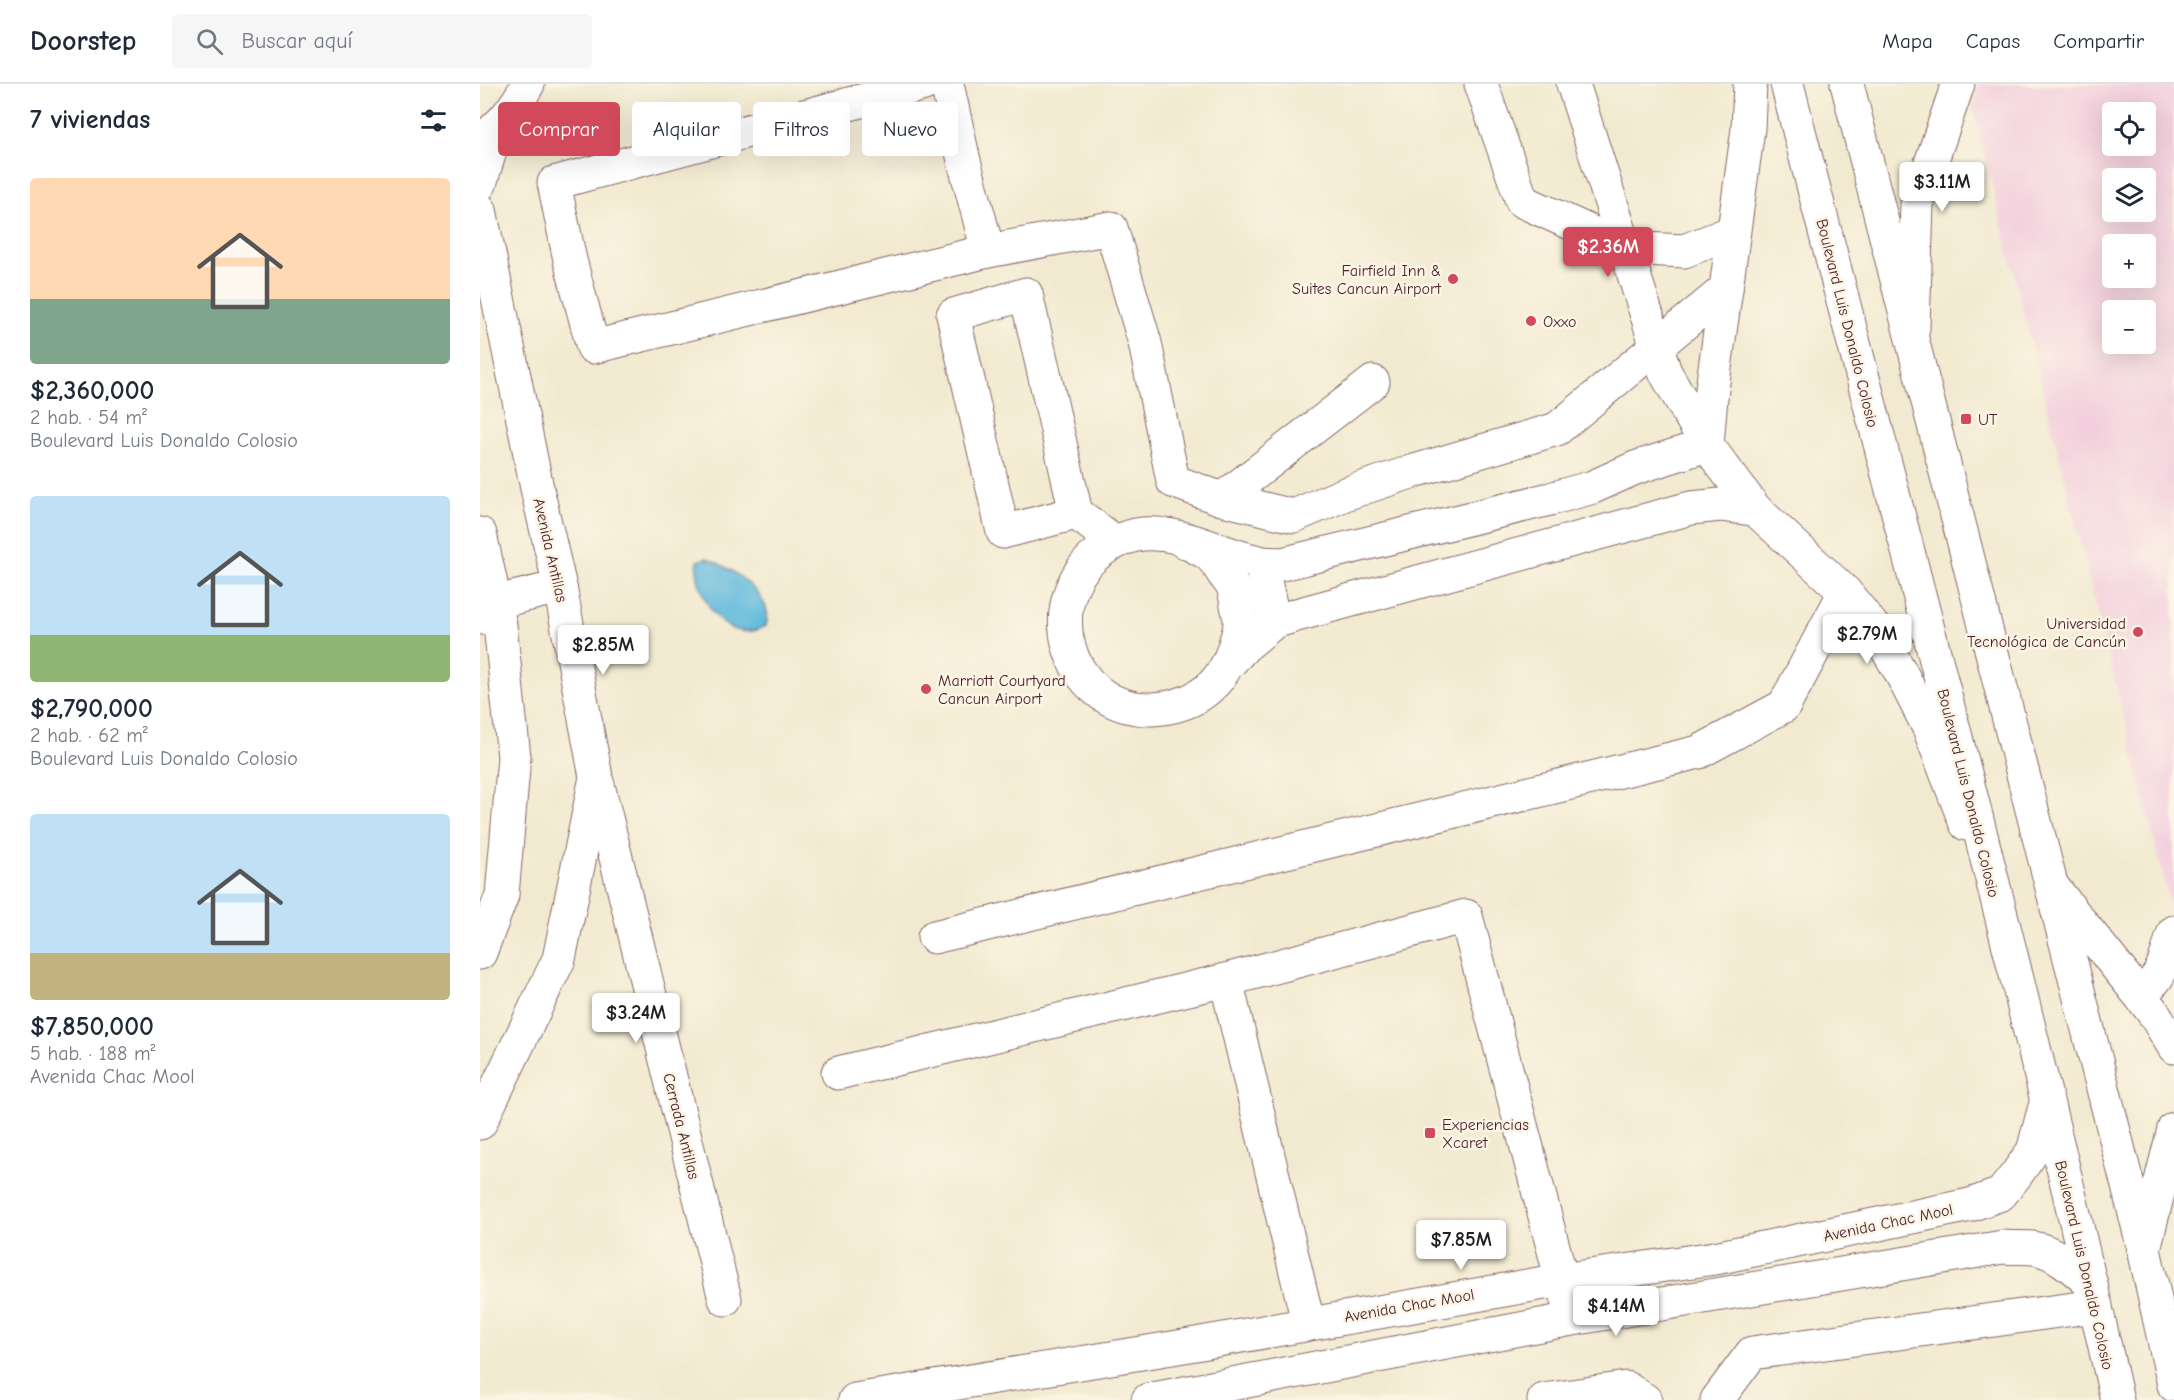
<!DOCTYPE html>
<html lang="es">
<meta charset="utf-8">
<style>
:root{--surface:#fff;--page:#f6f6f7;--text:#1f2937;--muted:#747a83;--line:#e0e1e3;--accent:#d1495b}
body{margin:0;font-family:"Comic Neue",sans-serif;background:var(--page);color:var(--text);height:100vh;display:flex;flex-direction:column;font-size:22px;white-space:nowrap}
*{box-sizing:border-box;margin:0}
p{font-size:20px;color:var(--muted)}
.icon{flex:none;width:33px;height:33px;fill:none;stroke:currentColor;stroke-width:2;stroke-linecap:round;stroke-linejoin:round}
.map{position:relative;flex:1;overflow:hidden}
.panel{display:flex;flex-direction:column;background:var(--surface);width:480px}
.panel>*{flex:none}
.hud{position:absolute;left:18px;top:18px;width:570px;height:54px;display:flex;gap:12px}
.fabs{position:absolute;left:1622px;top:18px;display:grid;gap:12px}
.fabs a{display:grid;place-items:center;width:54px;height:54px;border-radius:6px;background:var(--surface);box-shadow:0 6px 24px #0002;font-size:30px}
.price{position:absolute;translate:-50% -51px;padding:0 14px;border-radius:6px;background:#fff;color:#222;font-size:20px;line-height:39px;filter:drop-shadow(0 2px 3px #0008)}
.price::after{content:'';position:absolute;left:50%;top:36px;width:18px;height:14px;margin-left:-9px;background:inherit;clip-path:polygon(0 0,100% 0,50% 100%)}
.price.current{background:var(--accent);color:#fff}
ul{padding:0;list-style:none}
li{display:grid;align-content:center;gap:12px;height:318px;padding:0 30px}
li span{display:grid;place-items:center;height:186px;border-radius:6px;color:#555}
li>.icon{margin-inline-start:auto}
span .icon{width:108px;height:108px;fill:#fffc;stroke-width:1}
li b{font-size:26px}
h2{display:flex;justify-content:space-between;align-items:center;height:72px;padding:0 30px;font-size:26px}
.chip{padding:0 21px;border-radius:6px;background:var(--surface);box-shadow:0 6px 24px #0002;font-size:21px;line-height:54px}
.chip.current{background:var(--accent);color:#fff}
header{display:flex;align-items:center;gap:36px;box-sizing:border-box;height:84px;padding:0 30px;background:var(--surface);border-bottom:2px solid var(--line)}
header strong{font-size:28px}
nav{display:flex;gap:33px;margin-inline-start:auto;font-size:21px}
.search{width:420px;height:54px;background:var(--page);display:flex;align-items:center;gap:15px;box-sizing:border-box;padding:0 21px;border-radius:6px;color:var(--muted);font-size:22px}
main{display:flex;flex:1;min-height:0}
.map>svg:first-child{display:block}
</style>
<header>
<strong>Doorstep</strong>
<div class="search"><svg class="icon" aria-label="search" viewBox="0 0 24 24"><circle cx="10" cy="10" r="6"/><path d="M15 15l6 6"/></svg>Buscar aquí</div>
<nav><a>Mapa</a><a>Capas</a><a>Compartir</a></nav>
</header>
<main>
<section class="panel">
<h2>7 viviendas<svg class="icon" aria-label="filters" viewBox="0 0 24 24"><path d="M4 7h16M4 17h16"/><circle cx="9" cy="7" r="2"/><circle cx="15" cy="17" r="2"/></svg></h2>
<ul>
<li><span style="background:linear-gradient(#ffd9b3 65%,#7fa58c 0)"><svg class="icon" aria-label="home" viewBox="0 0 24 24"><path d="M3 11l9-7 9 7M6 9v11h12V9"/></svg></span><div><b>$2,360,000</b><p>2 hab. · 54 m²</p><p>Boulevard Luis Donaldo Colosio</p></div></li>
<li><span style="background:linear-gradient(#bfe0f5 75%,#8fb573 0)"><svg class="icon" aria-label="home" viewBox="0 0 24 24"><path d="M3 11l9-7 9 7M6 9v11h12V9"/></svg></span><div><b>$2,790,000</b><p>2 hab. · 62 m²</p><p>Boulevard Luis Donaldo Colosio</p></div></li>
<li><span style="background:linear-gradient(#bfe0f5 75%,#c2b280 0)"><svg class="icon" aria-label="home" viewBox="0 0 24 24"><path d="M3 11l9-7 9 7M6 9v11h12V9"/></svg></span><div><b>$7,850,000</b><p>5 hab. · 188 m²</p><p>Avenida Chac Mool</p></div></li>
</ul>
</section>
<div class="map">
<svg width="1694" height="1316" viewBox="0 0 1694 1316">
<rect width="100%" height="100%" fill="#fcf5e5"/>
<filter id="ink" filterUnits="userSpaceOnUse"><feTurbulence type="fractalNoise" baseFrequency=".0167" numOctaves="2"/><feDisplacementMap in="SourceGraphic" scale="12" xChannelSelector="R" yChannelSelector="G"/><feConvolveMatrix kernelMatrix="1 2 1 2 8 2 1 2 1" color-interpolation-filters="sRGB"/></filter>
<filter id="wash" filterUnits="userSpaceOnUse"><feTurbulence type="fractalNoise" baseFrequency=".008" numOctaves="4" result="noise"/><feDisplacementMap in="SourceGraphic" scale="24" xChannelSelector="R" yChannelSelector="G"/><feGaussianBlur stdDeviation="1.35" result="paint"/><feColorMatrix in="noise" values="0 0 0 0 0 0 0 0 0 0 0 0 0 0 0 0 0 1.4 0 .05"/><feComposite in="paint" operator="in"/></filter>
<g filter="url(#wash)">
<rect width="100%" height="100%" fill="#f2ead0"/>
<!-- built -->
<path fill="#f3cfde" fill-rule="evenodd" d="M1499 0H1694V836L1493 24ZM1632 28H1665V62H1632ZM1632 94H1665V128H1632ZM1632 160H1665V194H1632ZM1632 226H1665V260H1632Z"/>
<!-- water -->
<path fill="#60badd" stroke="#556c84" stroke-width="1.5" d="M226 474C248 482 282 504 287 528 288 532 287 538 286 542 257 557 236 539 224 512 219 499 215 490 218 477Z"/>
</g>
<g filter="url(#ink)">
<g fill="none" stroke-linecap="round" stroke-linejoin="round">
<!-- minor casing -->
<g stroke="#856665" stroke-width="35">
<g id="minor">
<path d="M444 0 74 99 90 176 113 263 508 167"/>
<path d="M467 0 484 77 508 167 631 144 665 259 693 397 742 415 814 432 865 410 931 388 1077 345 1246 205"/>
<path d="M1001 0 1042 117 1145 164 1204 167 1253 148"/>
<path d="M1093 0 1185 288 1227 361 1275 425 1365 508 1395 545 1420 587 1449 644 1486 740"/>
<path d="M0 57C22 41 35 24 48 0"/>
<path d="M0 100 17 44"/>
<path d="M0 126 58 409 80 503 116 693 79 875 0 1039"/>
<path d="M1433 244 1437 120 1478 0"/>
<path d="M742 415 893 298"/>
<path d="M596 429 523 448 473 231 546 210 596 429 635 458"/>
<path d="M0 450 20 541 34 673 22 811 0 869"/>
<path d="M696 453C707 459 719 464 728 470 735 475 740 485 745 492 748 495 752 499 753 503 755 508 756 515 757 521 758 526 760 533 760 538 760 545 757 554 755 560 744 601 714 623 672 625 584 627 553 509 627 463 636 458 646 453 656 451 698 444 739 470 779 478 786 480 794 479 802 480L1070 415 1113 403 1155 384 1227 361"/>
<path d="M781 479 794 538"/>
<path d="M1 534 16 518 80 503"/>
<path d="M750 578 765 562 794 538 820 530 1211 424 1241 421 1275 425"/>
<path d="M118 701 245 1215"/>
<path d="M1572 802 1673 928 1694 963"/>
<path d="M454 853 1219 668 1304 622 1365 508"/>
<path d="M1658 908C1683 899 1686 871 1694 848"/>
<path d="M358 989 746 896"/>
<path d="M1664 1165 1694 1045"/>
<path d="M828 1238 746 896 986 832 1092 1235"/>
<path d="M375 1316 704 1262 1081 1196 1235 1174 1490 1121 1521 1110 1536 1091 1553 1067 1566 1019"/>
<path d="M668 1316 1092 1235 1523 1163C1533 1164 1543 1163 1553 1164 1575 1167 1595 1185 1611 1200"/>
<path d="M1064 1316 1146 1304 1165 1316"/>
<path d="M1237 1316 1272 1269 1616 1222"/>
</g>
</g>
<!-- major casing -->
<g stroke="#856665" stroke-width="35">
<g id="major">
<path d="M1307 0C1419 438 1538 875 1637 1316"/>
<path d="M1367 0 1664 1165 1694 1301"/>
<path d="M1227 361 1231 313 1268 45 1270 0"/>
</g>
</g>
<!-- minor -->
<use href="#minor" stroke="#fff" stroke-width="33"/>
<!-- major -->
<use href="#major" stroke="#fff" stroke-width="33"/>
</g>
</g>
<!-- markers -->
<g fill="#d1495b" stroke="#fcf5e5" stroke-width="2">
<circle cx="973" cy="195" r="6"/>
<circle cx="1051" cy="237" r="6"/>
<rect x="1480" y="329" width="12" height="12" rx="3"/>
<circle cx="1658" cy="548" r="6"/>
<circle cx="446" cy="605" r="6"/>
<rect x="944" y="1043" width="12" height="12" rx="3"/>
</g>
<g text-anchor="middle" stroke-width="5" stroke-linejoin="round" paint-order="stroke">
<!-- poi labels -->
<g font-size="16" fill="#4a1f2b" stroke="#fcf5e5" text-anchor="start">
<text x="961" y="192" text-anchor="end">Fairfield Inn &amp;<tspan x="961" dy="18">Suites Cancun Airport</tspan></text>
<text x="1063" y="243">Oxxo</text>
<text x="1498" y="341">UT</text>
<text x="1646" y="545" text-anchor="end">Universidad<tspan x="1646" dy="18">Tecnológica de Cancún</tspan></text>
<text x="458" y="602">Marriott Courtyard<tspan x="458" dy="18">Cancun Airport</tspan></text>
<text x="962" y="1046">Experiencias<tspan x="962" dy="18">Xcaret</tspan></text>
</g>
<!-- street labels -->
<g font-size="16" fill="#4a1f2b" stroke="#fcf5e5">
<text transform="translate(1368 239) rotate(76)" y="6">Boulevard Luis Donaldo Colosio</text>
<text transform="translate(71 466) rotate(77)" y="6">Avenida Antillas</text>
<text transform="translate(1489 709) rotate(76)" y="6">Boulevard Luis Donaldo Colosio</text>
<text transform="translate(202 1042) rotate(76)" y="6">Cerrada Antillas</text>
<text transform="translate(1408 1138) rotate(-12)" y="6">Avenida Chac Mool</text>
<text transform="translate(1605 1181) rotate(77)" y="6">Boulevard Luis Donaldo Colosio</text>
<text transform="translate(929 1221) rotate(-10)" y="6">Avenida Chac Mool</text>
</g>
</g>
</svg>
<div class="fabs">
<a><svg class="icon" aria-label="locate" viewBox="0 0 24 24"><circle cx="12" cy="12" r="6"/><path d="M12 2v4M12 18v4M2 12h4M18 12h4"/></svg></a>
<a><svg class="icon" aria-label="layers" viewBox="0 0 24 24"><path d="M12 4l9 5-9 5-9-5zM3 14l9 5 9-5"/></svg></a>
<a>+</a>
<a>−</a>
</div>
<b class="price" style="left:1462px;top:129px">$3.11M</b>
<b class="price current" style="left:1128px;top:194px">$2.36M</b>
<b class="price" style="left:1387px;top:581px">$2.79M</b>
<b class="price" style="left:123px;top:592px">$2.85M</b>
<b class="price" style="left:156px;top:960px">$3.24M</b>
<b class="price" style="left:981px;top:1187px">$7.85M</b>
<b class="price" style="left:1136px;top:1253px">$4.14M</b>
<div class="hud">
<a class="chip current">Comprar</a>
<a class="chip">Alquilar</a>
<a class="chip">Filtros</a>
<a class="chip">Nuevo</a>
</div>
</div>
</main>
